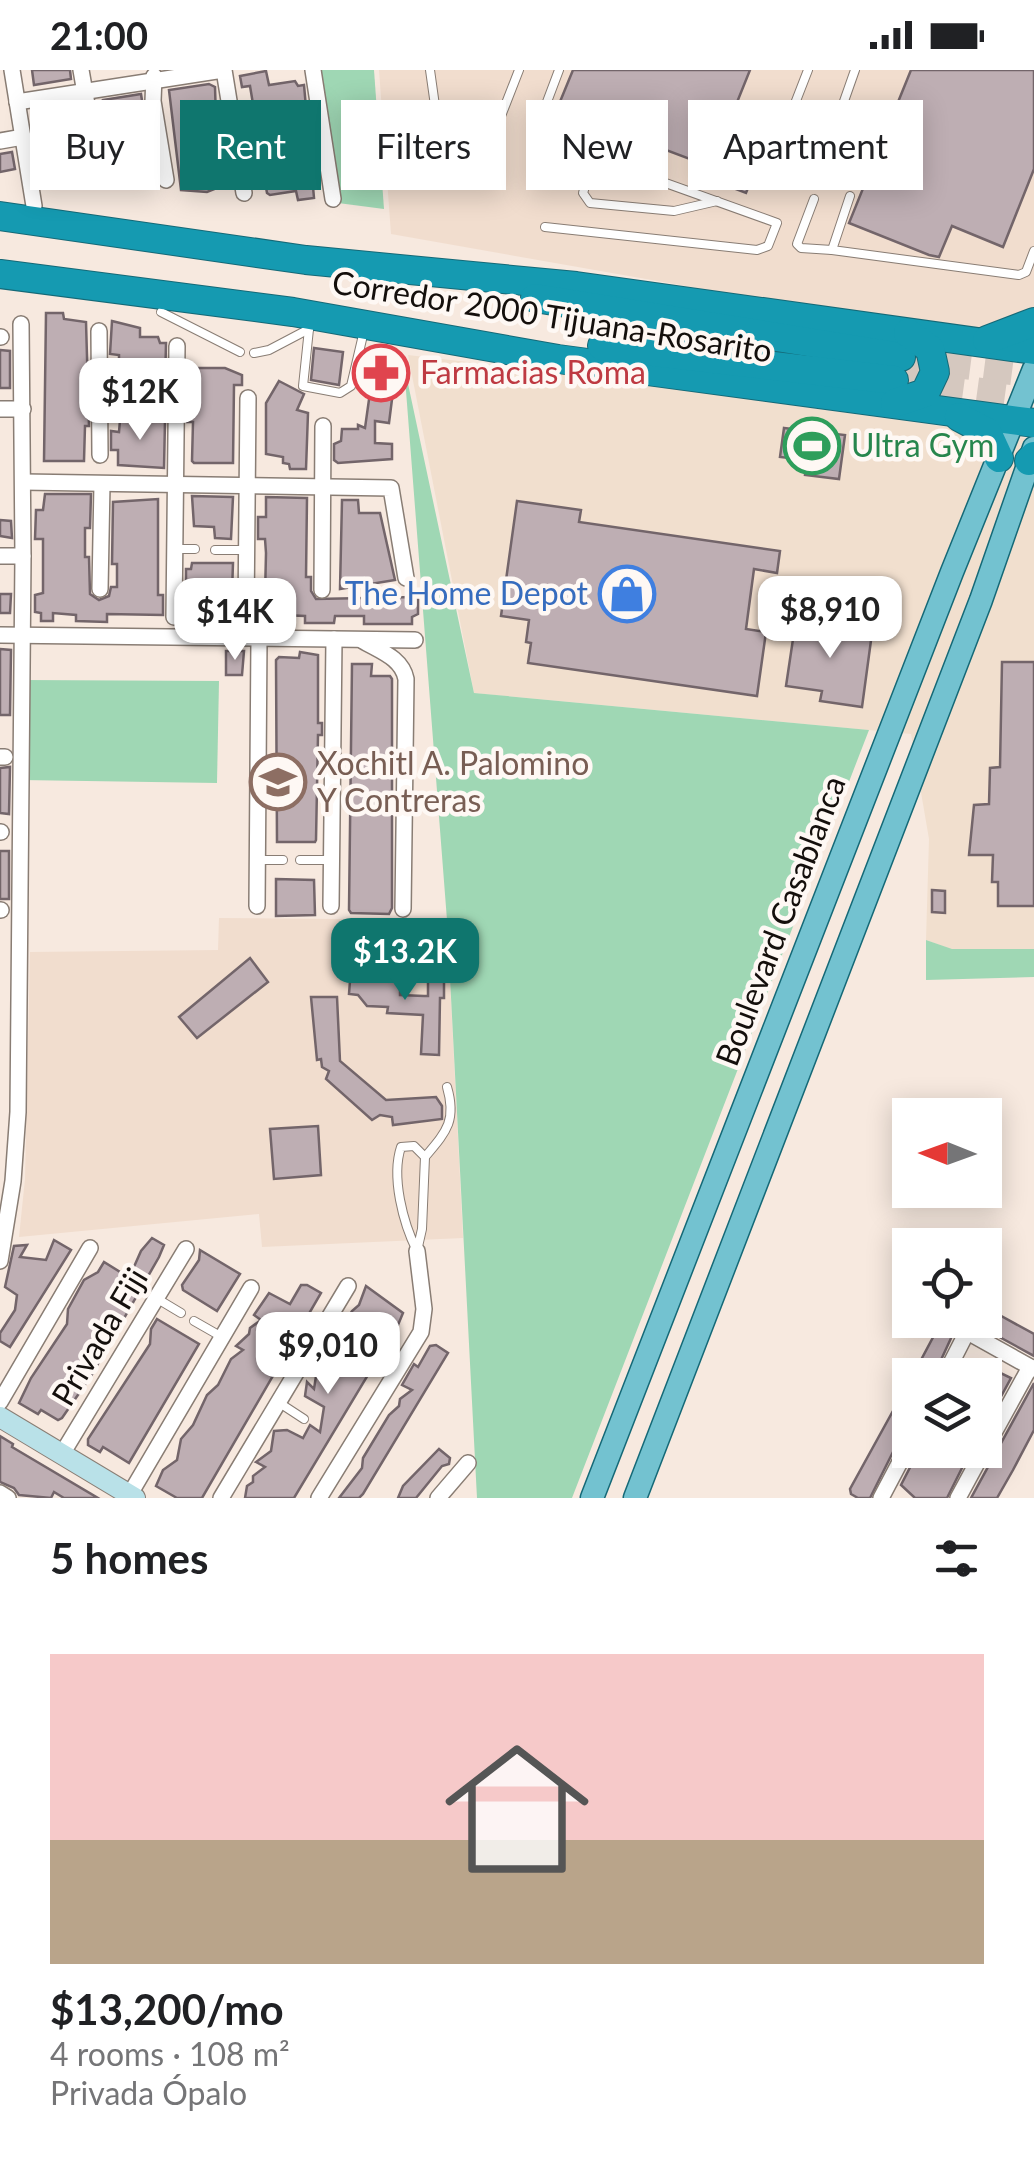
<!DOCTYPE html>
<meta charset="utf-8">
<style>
:root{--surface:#fff;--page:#f6f6f6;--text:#202124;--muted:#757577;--accent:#0f766e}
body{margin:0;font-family:Lato,sans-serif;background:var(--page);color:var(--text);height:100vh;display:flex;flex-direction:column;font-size:38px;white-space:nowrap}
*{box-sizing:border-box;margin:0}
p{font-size:32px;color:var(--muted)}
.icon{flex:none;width:55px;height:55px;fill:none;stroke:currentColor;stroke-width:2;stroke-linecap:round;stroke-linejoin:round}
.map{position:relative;height:1428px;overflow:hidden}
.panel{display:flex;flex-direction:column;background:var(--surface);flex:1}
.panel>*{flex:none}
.banner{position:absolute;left:30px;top:30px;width:975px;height:90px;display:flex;gap:20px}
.needle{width:65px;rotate:271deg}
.tools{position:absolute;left:892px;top:1028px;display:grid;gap:20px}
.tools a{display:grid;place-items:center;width:110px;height:110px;border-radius:0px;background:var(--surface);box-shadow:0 5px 25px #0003;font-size:50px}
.price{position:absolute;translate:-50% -85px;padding:0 22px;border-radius:20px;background:#fff;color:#222;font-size:32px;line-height:65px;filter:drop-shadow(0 2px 5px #0008)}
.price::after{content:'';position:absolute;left:50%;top:60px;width:30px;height:22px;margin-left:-15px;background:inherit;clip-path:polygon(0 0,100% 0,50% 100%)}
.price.current{background:var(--accent);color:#fff}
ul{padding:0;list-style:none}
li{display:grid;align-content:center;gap:20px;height:530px;padding:0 50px}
li span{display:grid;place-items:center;height:310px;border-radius:0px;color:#555}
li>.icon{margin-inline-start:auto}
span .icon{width:180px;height:180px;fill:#fffc;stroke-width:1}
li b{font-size:42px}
h2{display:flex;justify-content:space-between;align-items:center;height:120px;padding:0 50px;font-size:42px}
.pill{padding:0 35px;border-radius:0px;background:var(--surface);box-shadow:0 5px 25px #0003;font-size:35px;line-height:90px}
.pill.current{background:var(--accent);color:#fff}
.status{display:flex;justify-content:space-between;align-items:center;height:70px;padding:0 50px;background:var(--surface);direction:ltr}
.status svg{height:28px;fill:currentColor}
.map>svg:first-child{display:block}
</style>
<div class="status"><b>21:00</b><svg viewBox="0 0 49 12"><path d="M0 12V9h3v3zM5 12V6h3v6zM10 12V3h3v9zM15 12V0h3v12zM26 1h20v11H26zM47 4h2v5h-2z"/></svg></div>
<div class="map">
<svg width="1034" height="1428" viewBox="0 0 1034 1428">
<rect width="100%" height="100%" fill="#f7e9df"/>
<!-- commercial -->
<path fill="#f1dfce" d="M408 285 568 304 1034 369V887L956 881 926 870 929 769 911 664 474 623Z"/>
<!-- built -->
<g fill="#f1ddce">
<path d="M379 0H1034V274L975 267 391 164Z"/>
<path d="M219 848 447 850 463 1168 262 1177 259 1144 19 1167 25 1109 30 882 218 880Z"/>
</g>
<!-- green -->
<g fill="#9fd7b4">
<path d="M321 0H374L384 139 338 133Z"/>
<path d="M404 295 474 623 869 660 572 1428H477L447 850Z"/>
<path d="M22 610 219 611 217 713 21 710Z"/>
<path d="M926 870 952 879H1034V907L926 910Z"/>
</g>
<!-- building -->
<g fill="#beaeb3" stroke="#73656a" stroke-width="2.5">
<path d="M32 0H70L71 9 34 15Z"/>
<path d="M573 0H750L711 97 557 39Z"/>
<path d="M911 0H1034V99L1003 177 952 156 939 187 929 185 849 153Z"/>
<path d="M266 1 269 15 295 11 298 16 304 15 314 128 298 130 296 121 270 125 267 123 254 51 248 52 246 41 254 40 250 16 242 17 240 6Z"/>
<path d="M209 14 215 17 216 49 227 114 207 122 181 120 169 20Z"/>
<path d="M141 24 154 109 136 113 134 103H114L110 74 115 73 110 53 107 54 103 30Z"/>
<path d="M76 35 85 98 51 104 44 57 38 58 35 41Z"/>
<path d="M12 82 15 99 0 102V84Z"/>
<path d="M732 106 750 113 746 123 728 116Z"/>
<path d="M46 243H63L64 249 86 252 89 356H85L84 391H44Z"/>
<path d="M112 251 140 258V267H158L160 273H166L165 316H157V320H138L136 324 119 323V285L110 284Z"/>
<path d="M314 278 343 282 339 315 311 310Z"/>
<path d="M0 280 10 281V318H0Z"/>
<path d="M375 287 397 290 389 353 375 351V373L392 374V389L338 393 334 390V374L341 371 342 359H358V355L365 358Z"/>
<path d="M188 298H225L242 305V315H234L233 393H194L192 391 193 352H187Z"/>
<path d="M279 311 304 324 297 340 308 343 306 399H290L289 394 283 393V387L266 384V333Z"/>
<path d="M120 350 165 351 164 398 118 395V380H111V361L119 362Z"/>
<path d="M784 358 845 365 839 409 805 405 806 390 780 387Z"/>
<path d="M91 424 90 458H85V487H89L90 524 99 530 109 526 111 517H117V494H112L113 432 158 429V525H163V545L107 544V552L76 551V545L53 543V551H41V543L35 542V525L43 523V469H35L36 440H43L45 424Z"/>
<path d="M192 426 233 427 231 469 215 468 214 457 194 456Z"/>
<path d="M266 427 307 428 306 507H311V521L316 529 415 527 418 529V544L412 547V554H364V546H335L334 553H305V546L257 544V527L265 526 266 483 265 469H258V447H266Z"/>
<path d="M342 430H358L359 443H380L395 510 340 519Z"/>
<path d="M517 431 581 440 579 452 780 481 777 503 754 499 746 559 766 562 757 626 528 593 531 573 526 572 529 550 501 546Z"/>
<path d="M0 450 11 451 12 468 0 466Z"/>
<path d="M192 493H233L231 553 193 552 191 546H186V499H191Z"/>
<path d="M0 524H11L10 543H0Z"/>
<path d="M796 549 834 551 833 558 872 563 862 637 820 631 822 621 786 616Z"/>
<path d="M0 579 11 580 10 645H0Z"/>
<path d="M226 581H244L242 605H226Z"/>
<path d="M300 582 318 585V653H322V665H318L316 770 315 772H277L276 590 279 587 299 588Z"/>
<path d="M1002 592H1034V836H998V812H992L993 785H969L974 735 989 734 990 698 1000 697Z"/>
<path d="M352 594H372L371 606H390L392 609V838L389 844 351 843 349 840Z"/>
<path d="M10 697 9 744 0 743V698Z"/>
<rect x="0" y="781" width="9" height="48"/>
<path d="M276 809 314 810 315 845 276 846Z"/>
<path d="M932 820 945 821V843L932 842Z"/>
<path d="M250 888 268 912 197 968 179 947Z"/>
<path d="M358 903 400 905V925L424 926H428V906L444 907V928H440L439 985 421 984 423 945 387 943 388 937 367 936 358 925 349 924 350 911H358Z"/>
<path d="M311 927H337L340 991 386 1030 436 1027 442 1036V1049L393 1055 392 1047 380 1045 372 1050 326 1009 329 1001 322 997 321 989 317 990Z"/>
<path d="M318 1056 321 1105 274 1109 270 1059Z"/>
<path d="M152 1168 164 1175 159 1187 91 1306 62 1348 58 1350 41 1340 38 1344 19 1333 31 1308 67 1254 68 1239 84 1210 98 1202 104 1192 125 1205 133 1199 141 1181Z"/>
<path d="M54 1170 71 1180 10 1277 0 1271V1263L15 1240 17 1225 5 1217 14 1176 27 1175 20 1187 46 1190Z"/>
<path d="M200 1180 240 1204 217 1241 183 1220 182 1215 199 1190Z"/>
<path d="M301 1215H307L321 1223 202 1428H177L156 1416 163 1400 177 1390 181 1369 193 1355 207 1325 218 1315 231 1289 243 1280 236 1276 249 1264 250 1258 261 1250 254 1245 269 1223 290 1234Z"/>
<path d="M366 1216 403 1243 398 1255 294 1428H245L247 1416 253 1412V1406L265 1397 256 1392 271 1381 274 1361 287 1360 303 1368 310 1355 320 1362 324 1337 305 1326 307 1312 314 1319 317 1300 329 1291 323 1288 352 1241 359 1235Z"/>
<path d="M994 1242 1034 1264V1286L985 1259Z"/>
<path d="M157 1249 199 1274 129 1393 103 1377 100 1382 88 1375V1369L150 1274 151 1259Z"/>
<path d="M938 1258 952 1266 934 1305H913Z"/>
<path d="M436 1275 448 1283 363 1424 359 1428H339L362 1398 363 1388 389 1345 399 1336 400 1329 412 1320 402 1315 414 1294 418 1297 430 1276Z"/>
<path d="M968 1291 978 1297 980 1293 1011 1308 985 1356V1305H961Z"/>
<path d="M910 1310V1358L900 1368 870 1428H858L851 1424 850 1419Z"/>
<path d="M1034 1313V1360L1013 1400 997 1428H971Z"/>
<path d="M0 1366 13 1374 12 1377 98 1428H64L54 1422 51 1428 19 1425 14 1418 0 1412Z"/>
<path d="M439 1379 450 1388 449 1394 442 1396 416 1428H398L403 1416Z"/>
<path d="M919 1380H971L947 1428H915L901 1415Z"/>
</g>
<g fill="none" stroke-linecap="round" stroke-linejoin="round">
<!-- highway-tunnel -->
<g stroke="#d5c8bf" stroke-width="28" stroke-dasharray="28 14" stroke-linecap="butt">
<path d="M901 287 1034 304"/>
<path d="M894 310 1034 329"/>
</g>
<!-- lane casing -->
<g stroke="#897d74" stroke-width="10">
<g id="lane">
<path d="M430 0 440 71 450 75 484 73 489 69 494 64 519 0"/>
<path d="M594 87 583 123 590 133 674 141 717 131"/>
<path d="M824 88 855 0"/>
<path d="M773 90 808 0"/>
<path d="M850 126 832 180 1019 205 1026 202 1034 181"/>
<path d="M814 129 797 174 801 178 832 180"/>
<path d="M545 157 757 180 768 176 777 153 543 69 536 61 559 0"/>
<path d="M161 242 240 282"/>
<path d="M309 259 303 316 340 323 351 316 363 265"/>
<path d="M254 283 269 280 309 259"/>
<path d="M175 479H195"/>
<path d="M215 480H246"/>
<path d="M257 790H283"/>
<path d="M300 790H330"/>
<path d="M414 1076 425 1087 422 1159 417 1181C403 1153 391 1107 401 1077Z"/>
<path d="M425 1087C446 1062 457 1051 447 1017"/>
<path d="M156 1228 181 1243"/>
<path d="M194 1251 222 1267"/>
<path d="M278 1332 304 1349"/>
</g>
</g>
<!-- street casing -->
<g stroke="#897d74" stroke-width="18">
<g id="street">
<path d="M12 0 34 136"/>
<path d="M81 0 99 103"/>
<path d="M224 0 244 123"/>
<path d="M313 0 333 129"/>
<path d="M154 6 153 31 166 110"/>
<path d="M17 32 223 0"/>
<path d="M0 71 23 67"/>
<path d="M99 261 100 385"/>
<path d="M0 267H1"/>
<path d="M100 335H176"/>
<path d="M0 339H23"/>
<path d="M23 412 391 418 406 508"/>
<path d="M0 486H23"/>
<path d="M100 519 102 414"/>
<path d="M322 520 323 356"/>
<path d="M246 545 248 328"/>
<path d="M174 547 177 276"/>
<path d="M0 565 415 570"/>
<path d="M363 571C380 581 402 588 406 609L403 839"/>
<path d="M0 687H5"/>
<path d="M0 762H1"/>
<path d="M257 836 259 568"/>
<path d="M331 836 334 569"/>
<path d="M0 840H1"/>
<path d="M0 1191 13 1111 18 1042 23 486 21 254"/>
<path d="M946 1250 1034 1299"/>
<path d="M945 1305 967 1262"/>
<path d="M0 1332 90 1178"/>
<path d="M985 1379 1030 1297"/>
<path d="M62 1384 186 1179"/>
<path d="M0 1423 8 1428"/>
<path d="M130 1424 251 1218"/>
<path d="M221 1428 348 1216"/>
<path d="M319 1428 421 1262 424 1239 417 1181"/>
<path d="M438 1428 468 1393"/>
<path d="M881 1428 910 1373"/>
<path d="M958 1428 984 1380"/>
</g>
</g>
<!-- secondary casing -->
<g stroke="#897d74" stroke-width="22">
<path id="secondary" d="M0 1347 135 1428"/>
</g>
<!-- primary casing -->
<g stroke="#156977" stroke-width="25">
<g id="primary">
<path d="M592 1428 952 502 1034 299"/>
<path d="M635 1428 981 530 1034 378"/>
</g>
</g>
<!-- highway casing -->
<g stroke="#156977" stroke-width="30">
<g id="highway">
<path d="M0 146 306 190 576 216 1034 280"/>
<path d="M0 204 293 242 558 289 1034 353"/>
<path d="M535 228 901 287"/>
<path d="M987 270 1034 252"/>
<path d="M602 276 894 310"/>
<path d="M895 333 925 323 935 302 930 279 908 263"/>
<path d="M959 347 987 362 999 388"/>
<path d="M1029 391 1034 386"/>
</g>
</g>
<!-- lane -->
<use href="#lane" stroke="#fff" stroke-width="8"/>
<!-- street -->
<use href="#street" stroke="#fff" stroke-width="15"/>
<!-- secondary -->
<use href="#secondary" stroke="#b9e1e8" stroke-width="20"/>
<!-- primary -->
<use href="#primary" stroke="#73c2d0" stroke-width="22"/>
<!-- highway -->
<use href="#highway" stroke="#159ab1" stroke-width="28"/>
</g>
<!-- icons -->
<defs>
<g id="pharmacy-ring" transform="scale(2.875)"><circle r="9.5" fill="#fef8f4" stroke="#e0444e" stroke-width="1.5"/><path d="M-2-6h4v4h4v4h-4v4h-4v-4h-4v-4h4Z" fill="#e0444e"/></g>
<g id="stadium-ring" transform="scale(2.875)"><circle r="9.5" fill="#fef8f4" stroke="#2e9e5b" stroke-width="1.5"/><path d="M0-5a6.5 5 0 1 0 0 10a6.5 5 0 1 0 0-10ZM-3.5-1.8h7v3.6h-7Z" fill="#2e9e5b"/></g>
<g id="shop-ring" transform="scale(2.875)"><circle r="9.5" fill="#fef8f4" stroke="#3f7fe0" stroke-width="1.5"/><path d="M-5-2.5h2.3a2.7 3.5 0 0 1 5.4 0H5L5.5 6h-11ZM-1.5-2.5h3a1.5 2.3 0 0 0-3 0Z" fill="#3f7fe0"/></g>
<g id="school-ring" transform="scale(2.875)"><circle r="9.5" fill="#fef8f4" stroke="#8d6e63" stroke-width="1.5"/><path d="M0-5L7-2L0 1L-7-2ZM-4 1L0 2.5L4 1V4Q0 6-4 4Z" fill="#8d6e63"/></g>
</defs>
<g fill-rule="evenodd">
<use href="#pharmacy-ring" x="381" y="303"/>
<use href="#stadium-ring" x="812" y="376"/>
<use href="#shop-ring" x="627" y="524"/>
<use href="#school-ring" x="278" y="712"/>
</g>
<g text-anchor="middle" stroke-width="9" stroke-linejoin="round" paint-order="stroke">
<!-- street labels -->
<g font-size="32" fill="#140f0c" stroke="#fef8f4">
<text transform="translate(552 247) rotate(9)" y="11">Corredor 2000 Tijuana-Rosarito</text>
<text transform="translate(781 851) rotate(-69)" y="11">Boulevard Casablanca</text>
<text transform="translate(100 1267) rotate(-59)" y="11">Privada Fiji</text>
</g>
<!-- health labels -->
<g font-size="32" fill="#be3a42" stroke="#fef8f4" text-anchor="start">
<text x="420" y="314">Farmacias Roma</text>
</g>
<!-- leisure labels -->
<g font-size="32" fill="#27864d" stroke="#fef8f4" text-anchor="start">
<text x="851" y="387">Ultra Gym</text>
</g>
<!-- shop labels -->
<g font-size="32" fill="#366cbe" stroke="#fef8f4" text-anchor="end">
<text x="588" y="535">The Home Depot</text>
</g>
<!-- education labels -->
<g font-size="32" fill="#785e54" stroke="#fef8f4" text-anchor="start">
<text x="317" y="705">Xochitl A. Palomino<tspan x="317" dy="37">Y Contreras</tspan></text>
</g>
</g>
</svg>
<div class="tools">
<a><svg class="needle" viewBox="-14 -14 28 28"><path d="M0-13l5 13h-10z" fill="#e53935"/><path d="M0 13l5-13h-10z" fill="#757577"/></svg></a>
<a><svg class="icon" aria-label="locate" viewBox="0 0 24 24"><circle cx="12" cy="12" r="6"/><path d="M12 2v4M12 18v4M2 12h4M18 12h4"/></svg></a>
<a><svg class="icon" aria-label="layers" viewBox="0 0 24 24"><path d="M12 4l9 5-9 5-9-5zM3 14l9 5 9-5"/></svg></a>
</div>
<b class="price" style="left:140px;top:373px">$12K</b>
<b class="price" style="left:830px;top:591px">$8,910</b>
<b class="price" style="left:235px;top:593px">$14K</b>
<b class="price current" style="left:405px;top:933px">$13.2K</b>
<b class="price" style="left:328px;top:1327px">$9,010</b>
<div class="banner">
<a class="pill">Buy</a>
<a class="pill current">Rent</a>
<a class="pill">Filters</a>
<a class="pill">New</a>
<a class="pill">Apartment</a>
</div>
</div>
<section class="panel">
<h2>5 homes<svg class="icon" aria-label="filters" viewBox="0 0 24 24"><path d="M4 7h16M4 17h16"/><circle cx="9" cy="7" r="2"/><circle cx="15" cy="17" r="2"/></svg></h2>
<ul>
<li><span style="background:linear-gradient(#f6c9c9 60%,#b9a48a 0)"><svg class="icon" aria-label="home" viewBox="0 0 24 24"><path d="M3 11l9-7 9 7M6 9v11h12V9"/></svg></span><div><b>$13,200/mo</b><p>4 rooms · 108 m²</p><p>Privada Ópalo</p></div></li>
</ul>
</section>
